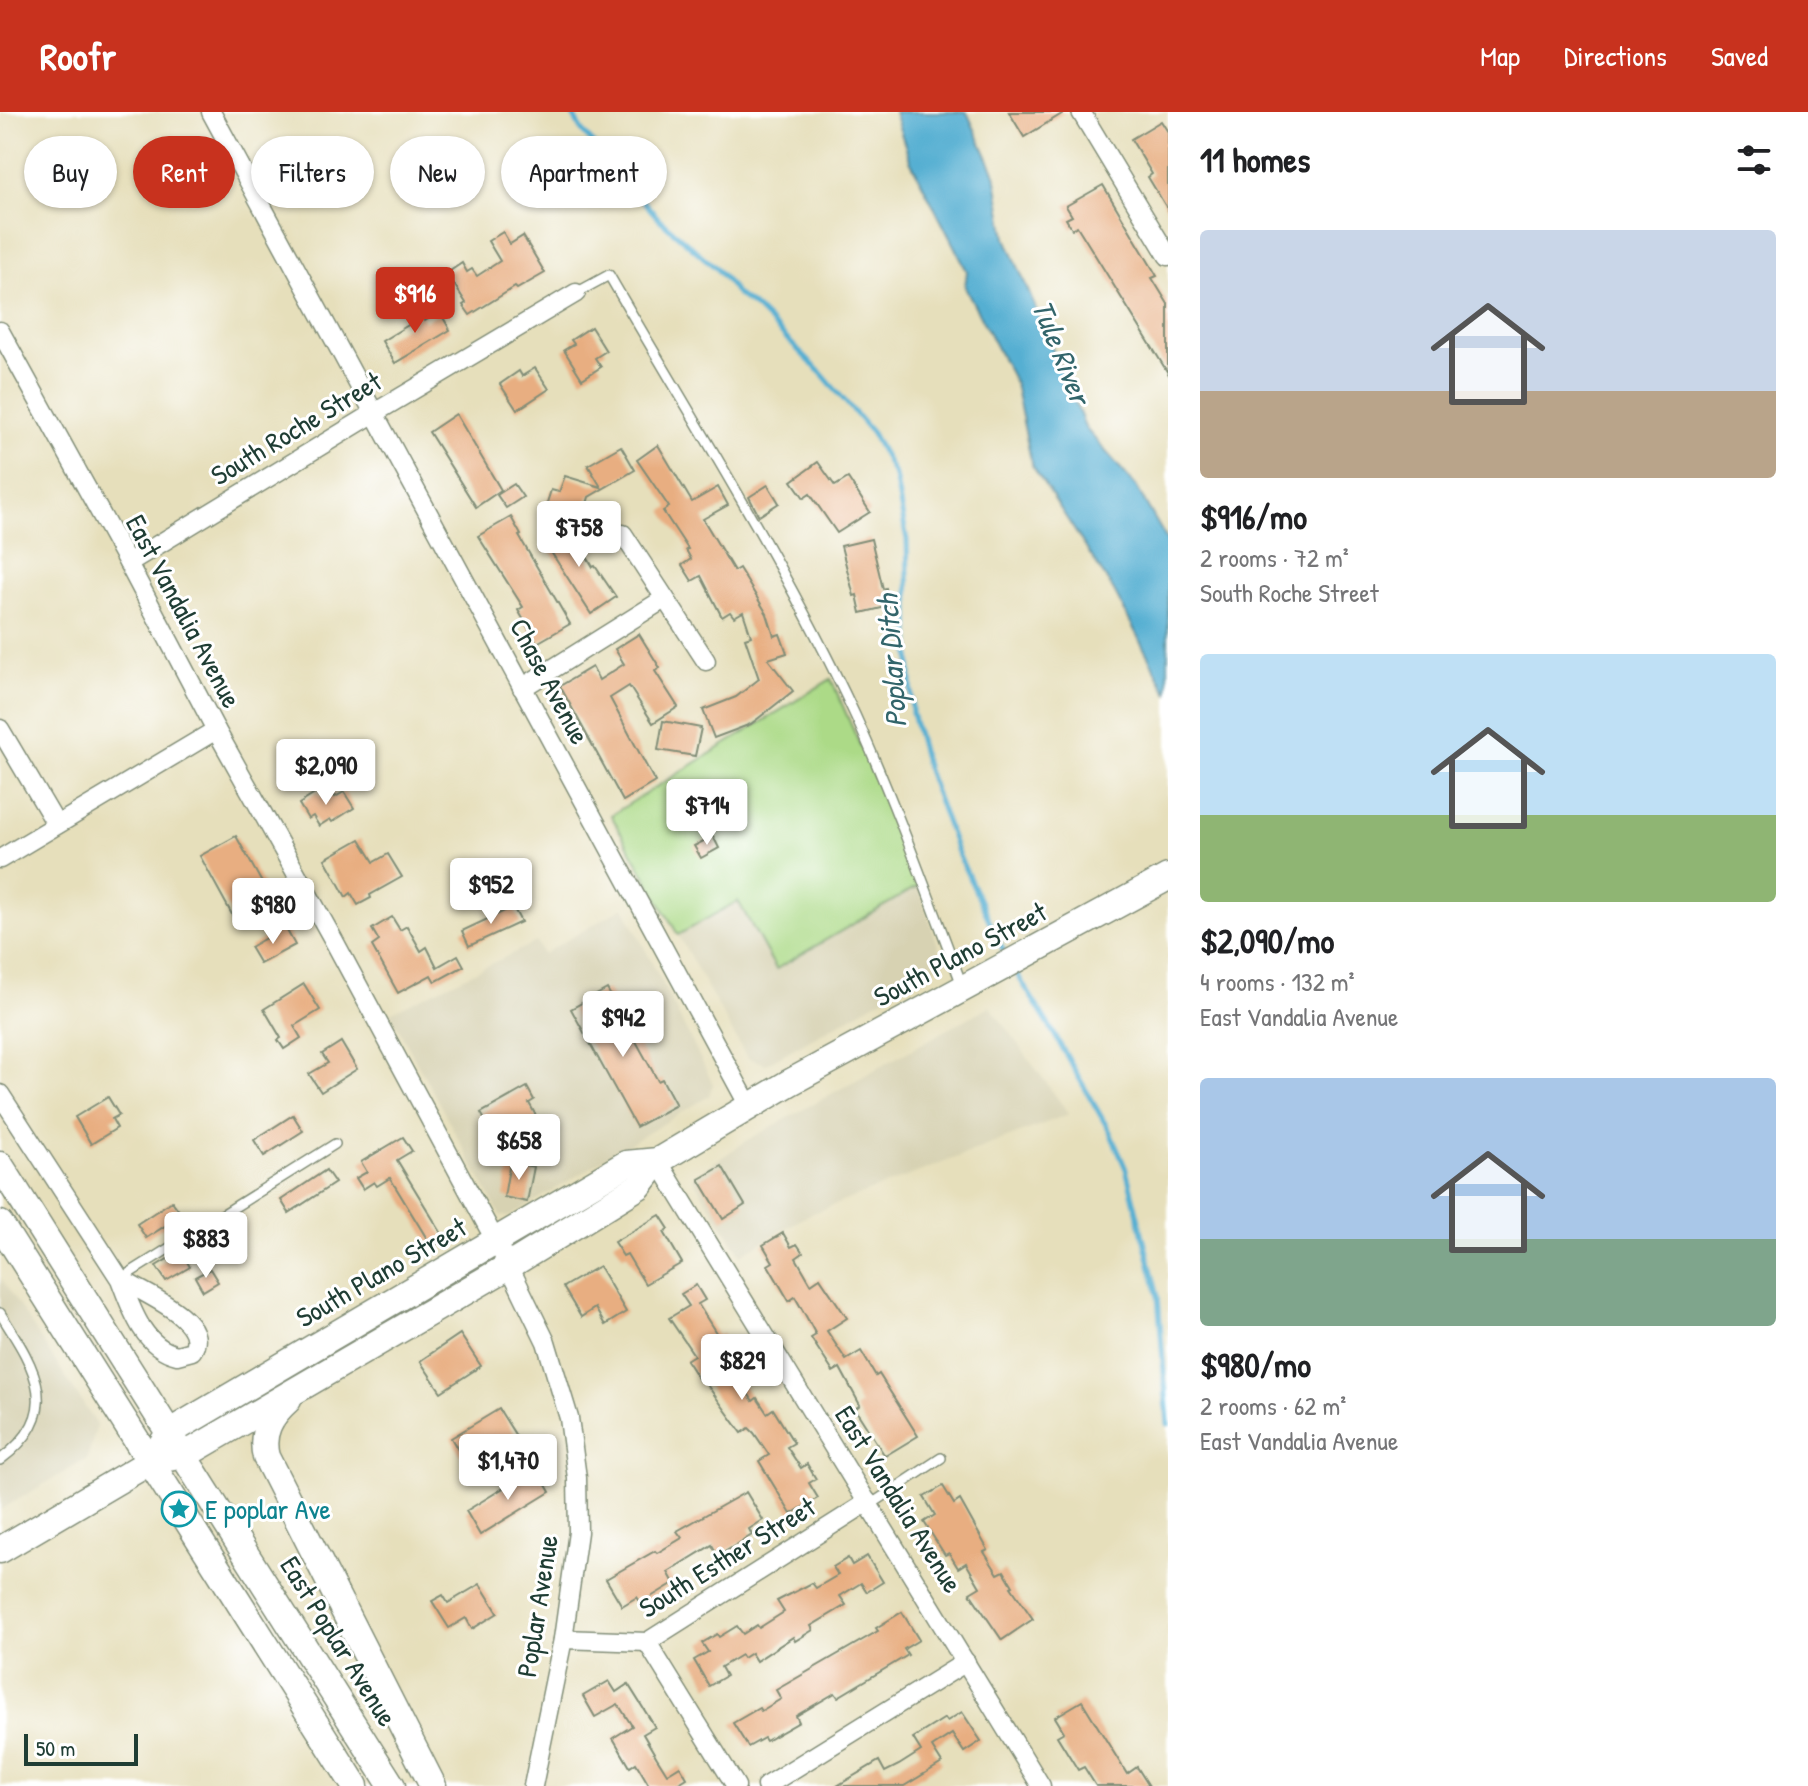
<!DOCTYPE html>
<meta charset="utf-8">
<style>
:root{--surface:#fff;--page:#f6f6f6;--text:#202124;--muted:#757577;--accent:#c8321e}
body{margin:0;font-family:"Patrick Hand",sans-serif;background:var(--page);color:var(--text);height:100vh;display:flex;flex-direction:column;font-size:30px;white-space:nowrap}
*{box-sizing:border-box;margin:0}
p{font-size:26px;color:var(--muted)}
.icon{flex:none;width:44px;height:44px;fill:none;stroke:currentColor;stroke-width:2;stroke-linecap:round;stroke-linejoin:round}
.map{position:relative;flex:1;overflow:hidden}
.side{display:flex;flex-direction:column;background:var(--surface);width:640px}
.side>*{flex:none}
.guide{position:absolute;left:24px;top:24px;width:760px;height:72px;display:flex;gap:16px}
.scale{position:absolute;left:24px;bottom:20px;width:114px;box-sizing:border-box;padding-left:8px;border:4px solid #1f3d34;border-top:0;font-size:22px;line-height:28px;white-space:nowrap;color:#1f3d34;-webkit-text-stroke:6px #fff;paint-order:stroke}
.price{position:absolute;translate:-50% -68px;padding:0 18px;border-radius:8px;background:#fff;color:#222;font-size:26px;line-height:52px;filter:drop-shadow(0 2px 4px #0008)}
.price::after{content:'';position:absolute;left:50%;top:48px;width:24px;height:18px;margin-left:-12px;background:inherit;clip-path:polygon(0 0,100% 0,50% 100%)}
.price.active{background:var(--accent);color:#fff}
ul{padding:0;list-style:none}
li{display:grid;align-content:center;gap:16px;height:424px;padding:0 32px}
li span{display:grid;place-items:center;height:248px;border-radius:8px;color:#555}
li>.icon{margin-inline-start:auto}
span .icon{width:144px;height:144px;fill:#fffc;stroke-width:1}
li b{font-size:34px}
h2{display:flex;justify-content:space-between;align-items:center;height:96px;padding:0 32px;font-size:34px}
.tag{padding:0 28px;border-radius:36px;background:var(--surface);box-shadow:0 2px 6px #0004;font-size:28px;line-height:72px}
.tag.active{background:var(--accent);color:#fff}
header{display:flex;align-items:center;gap:48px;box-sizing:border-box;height:112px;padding:0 40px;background:var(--accent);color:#fff}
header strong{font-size:38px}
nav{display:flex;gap:44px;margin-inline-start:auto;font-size:28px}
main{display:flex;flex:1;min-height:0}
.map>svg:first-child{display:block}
</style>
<header>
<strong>Roofr</strong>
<nav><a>Map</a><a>Directions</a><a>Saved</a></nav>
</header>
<main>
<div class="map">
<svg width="1168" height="1674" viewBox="0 0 1168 1674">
<rect width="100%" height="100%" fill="#fff"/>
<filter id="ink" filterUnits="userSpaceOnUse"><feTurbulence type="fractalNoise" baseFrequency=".0125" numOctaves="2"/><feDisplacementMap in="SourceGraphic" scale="16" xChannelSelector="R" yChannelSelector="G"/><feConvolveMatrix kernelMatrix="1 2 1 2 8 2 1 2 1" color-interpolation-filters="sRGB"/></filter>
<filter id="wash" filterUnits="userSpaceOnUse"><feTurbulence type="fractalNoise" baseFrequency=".006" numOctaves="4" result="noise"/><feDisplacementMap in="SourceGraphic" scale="32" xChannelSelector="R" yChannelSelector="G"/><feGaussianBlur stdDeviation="1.8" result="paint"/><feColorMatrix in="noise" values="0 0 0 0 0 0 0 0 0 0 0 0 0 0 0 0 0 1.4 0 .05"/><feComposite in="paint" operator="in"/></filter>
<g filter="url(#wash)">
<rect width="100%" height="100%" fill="#e6dfbb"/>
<!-- built -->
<g fill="#d7d2b2">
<path d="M918 774 944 852 766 952 747 946 678 823 738 789 776 857Z"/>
<path d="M624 795 713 972 709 984 509 1105 500 1103 390 901 536 830 543 842Z"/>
<path d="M990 894 1069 1002 808 1103 741 1143 692 1065 748 1028Z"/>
<path d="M0 1165 97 1313 87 1347 0 1398Z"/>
</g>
<!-- green -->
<path fill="#acda87" stroke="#668c5e" stroke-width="2" d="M831 567 898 720 918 774 776 857 738 789 678 823 611 703Z"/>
<!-- water -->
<path fill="#54afd2" stroke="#3a7683" stroke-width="2" d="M894 0H967L995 62 1006 126 1086 317 1136 374 1168 430V582L1114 479 1032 353 1015 271 965 175 967 159 910 48Z"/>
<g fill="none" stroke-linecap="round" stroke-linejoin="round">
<!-- stream -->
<g stroke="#54afd2" stroke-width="5">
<path d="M571 0 582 19 659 107 716 156 738 183 756 196 822 262 872 321 895 364 907 428 912 601 927 658 959 744 1006 844"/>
<path d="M1015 859 1050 915 1110 1020 1126 1057 1158 1184 1168 1312"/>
</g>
</g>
<g id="blocks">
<!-- building -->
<g fill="#e8ae81">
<path d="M1009 0H1065L1024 25Z"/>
<path d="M1161 9 1168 20V98L1148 65 1152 62 1131 27Z"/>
<path d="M1103 73 1157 164 1152 166 1168 192V261L1077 114 1072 117 1066 107 1072 104 1066 94Z"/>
<path d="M503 120 510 132 523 124 545 161 517 177 515 175 470 203 463 193 466 191 447 161 462 151 467 160 472 157 477 164 500 149 488 129Z"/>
<path d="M419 199 425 209 440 200 450 218 395 251 382 229 410 212 406 206Z"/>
<path d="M591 215 606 239 595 246 601 255 582 267 564 238 574 232 571 228Z"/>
<path d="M535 256 549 277 517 298 500 272 519 259 522 264Z"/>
<path d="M456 302 501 378 476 395 429 320Z"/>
<path d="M658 333 692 390 718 375 728 393 703 407 734 459 739 456 767 502 774 524 780 522 787 541 768 547 793 579 751 612 714 626 703 598 736 585 759 567 745 526 751 524 743 500 734 505 730 500 722 505 701 464 692 469 682 453 691 447 686 438 688 437 663 399 669 395 637 348Z"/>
<path d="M621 334 635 358 589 385 582 409 545 397 551 378 559 380 565 364 601 375 588 353Z"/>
<path d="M818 350 835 374 848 366 870 400 837 421 810 382 804 386 792 369Z"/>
<path d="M514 372 523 385 506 396 497 383Z"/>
<path d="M768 373 779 391 759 404 749 385Z"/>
<path d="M511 405 521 423 519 424 570 512 537 531 518 498 523 495 478 424Z"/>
<path d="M567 411 593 455 595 454 616 485 591 502 542 426Z"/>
<path d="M871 427 883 477 886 476 890 494 861 501 857 483 854 484 841 434Z"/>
<path d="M639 522 660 556 655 559 678 595 653 611 629 574 610 586 655 670 623 689 560 574 592 555 599 568 624 552 615 537Z"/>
<path d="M663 609 701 616 695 644 658 638Z"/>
<path d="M332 679 335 685 344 680 354 696 332 710 330 707 319 714 313 704 308 707 299 692 318 680 321 685Z"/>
<path d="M236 724 271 787 235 808 200 744Z"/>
<path d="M713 724 719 736 701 746 694 734Z"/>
<path d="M360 727 374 750 388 742 402 765 370 783 371 786 358 793 351 781 346 785 325 747Z"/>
<path d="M513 795 521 810 469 834 462 819Z"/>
<path d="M392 805 400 818 407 814 421 839 427 835 437 855 458 843 464 854 435 870 431 863 398 881 372 834 379 829 372 817Z"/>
<path d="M285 815 295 833 260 852 250 835Z"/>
<path d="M304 872 320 898 294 914 301 926 284 937 278 928 281 926 264 897Z"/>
<path d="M607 877 658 969 662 967 676 993 636 1015 571 897Z"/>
<path d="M341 930 357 957 321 980 309 962 328 951 322 942Z"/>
<path d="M527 975 534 988 529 991 549 1027 509 1050 481 1001Z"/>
<path d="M108 985 119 1003 112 1007 117 1016 91 1032 75 1005Z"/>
<path d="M293 1003 303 1019 264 1044 254 1028Z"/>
<path d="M403 1025 412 1039 397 1048 445 1127 432 1135 390 1066 377 1074 374 1070 363 1077 356 1066 367 1060 361 1050Z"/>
<path d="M510 1050 534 1055 527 1090 504 1085Z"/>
<path d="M722 1054 745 1093 723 1107 699 1067Z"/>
<path d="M326 1058 335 1071 289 1101 281 1088Z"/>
<path d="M172 1089 182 1103 146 1126 137 1112Z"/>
<path d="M660 1103 669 1117 664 1120 682 1151 645 1172 627 1142 623 1144 614 1130Z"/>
<path d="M783 1121 791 1135 797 1132 803 1141 796 1146 811 1172 820 1166 847 1206 827 1219 846 1248 861 1239 876 1264 879 1262 918 1324 885 1344 855 1297 860 1293 840 1256 833 1260 811 1226 816 1223 807 1206 795 1185 789 1189 768 1153 773 1150 763 1133Z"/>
<path d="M181 1139 190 1155 166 1169 156 1154Z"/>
<path d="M599 1154 626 1200 605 1213 595 1196 581 1205 563 1175Z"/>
<path d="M210 1157 218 1170 203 1179 195 1165Z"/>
<path d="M696 1173 705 1188 698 1192 718 1224 722 1222 737 1246 740 1244 749 1258 738 1266 753 1289 757 1286 767 1301 773 1297 794 1331 787 1335 801 1356 807 1352 816 1367 809 1371 818 1386 791 1402 759 1349 769 1343 754 1321 749 1316 742 1321 702 1266 699 1268 686 1248 694 1243 669 1206 689 1194 681 1182Z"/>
<path d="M460 1222 481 1254 441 1280 420 1249Z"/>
<path d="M499 1297 516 1324 467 1353 451 1326Z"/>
<path d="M536 1356 550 1380 480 1423 466 1399Z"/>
<path d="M943 1374 954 1392 960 1388 988 1438 984 1440 998 1462 1004 1459 1013 1474 1011 1475 1033 1507 1002 1528 970 1481 980 1475 966 1451 958 1456 949 1441 945 1443 924 1410 935 1403 924 1385Z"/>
<path d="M746 1380 763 1408 749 1417 752 1423 718 1444 712 1433 668 1460 674 1471 641 1491 637 1485 622 1494 606 1467 655 1439 657 1441 682 1426 677 1419Z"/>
<path d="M867 1444 883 1470 867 1480 861 1471 840 1484 846 1493 811 1514 813 1518 795 1529 793 1525 756 1549 751 1541 743 1546 741 1543 721 1555 726 1564 709 1574 694 1548 708 1540 702 1531 717 1522 719 1525 737 1514 743 1522 757 1513 759 1516 784 1500 777 1489 812 1471 816 1476 838 1463 833 1455 848 1446 852 1453Z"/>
<path d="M480 1472 498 1501 472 1517 466 1506 449 1516 432 1489 443 1483 448 1491Z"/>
<path d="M902 1500 919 1528 904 1537 908 1543 838 1585 835 1581 796 1604 799 1610 766 1629 764 1626 748 1635 733 1611 759 1596 761 1599 781 1587 776 1578 878 1519 876 1516Z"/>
<path d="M609 1569 616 1580 628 1572 655 1615 643 1622 657 1646 667 1662 680 1654 687 1666 674 1674H647L649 1673 636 1651 630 1655 613 1626 632 1614 618 1592 595 1605 583 1584Z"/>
<path d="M1082 1589 1127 1662 1137 1655 1149 1674H1096L1084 1655 1078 1658 1057 1624 1064 1620 1055 1605Z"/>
<path d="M962 1600 981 1629 964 1640 952 1622 932 1635 942 1651 904 1674H837L879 1649 885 1660 899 1653 921 1639 913 1626 945 1606 947 1609Z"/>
</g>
</g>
</g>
<g filter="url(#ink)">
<use href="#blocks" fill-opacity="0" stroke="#828e78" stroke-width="2"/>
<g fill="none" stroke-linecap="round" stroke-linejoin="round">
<!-- lane casing -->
<g stroke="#828e78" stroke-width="12">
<g id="lane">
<path d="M576 181 609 163C693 308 784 450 855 603 895 691 928 783 962 873"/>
<path d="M120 1167 335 1032"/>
<path d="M0 1201C35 1256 65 1300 0 1348"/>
<path d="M870 1393 941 1346"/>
</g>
</g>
<!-- street casing -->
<g stroke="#828e78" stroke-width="21">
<g id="street">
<path d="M211 0 749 994"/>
<path d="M1081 0 1168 144"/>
<path d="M0 219 128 451 216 618 333 827 509 1154 546 1230 569 1306 577 1366 578 1420 563 1527 533 1674"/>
<path d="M623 422 706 549"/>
<path d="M128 451 376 300 576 181"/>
<path d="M522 576 664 487"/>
<path d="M0 617 56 712"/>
<path d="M0 747 216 618"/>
<path d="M0 982 120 1167C131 1196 143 1235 177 1243L192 1239C213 1209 141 1180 120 1167"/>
<path d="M658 1049 1041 1674"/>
<path d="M563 1527 647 1530 868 1390"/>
<path d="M647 1530 736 1674"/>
<path d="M766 1674 966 1550"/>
</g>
</g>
<!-- secondary casing -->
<g stroke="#828e78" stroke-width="29">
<g id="secondary">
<path d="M0 1053 392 1674"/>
<path d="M0 1112 355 1674"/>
<path d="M288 1288C270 1304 260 1321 266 1345L433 1674"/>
<path d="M162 1332 170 1320 626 1052 658 1049"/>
<path d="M0 1438 151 1349 185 1343 509 1154 639 1074 658 1049 789 971 1168 765"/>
</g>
</g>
<!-- lane -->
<use href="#lane" stroke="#fff" stroke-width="9"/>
<!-- street -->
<use href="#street" stroke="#fff" stroke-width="18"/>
<!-- secondary -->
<use href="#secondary" stroke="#fff" stroke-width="26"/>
</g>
</g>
<!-- icons -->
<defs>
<g id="sight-ring" transform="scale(1.8)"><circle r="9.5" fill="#fff" stroke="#0f9aa8" stroke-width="1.5"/><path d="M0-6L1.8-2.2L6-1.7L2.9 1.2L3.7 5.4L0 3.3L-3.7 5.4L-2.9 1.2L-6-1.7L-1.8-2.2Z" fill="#0f9aa8"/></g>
</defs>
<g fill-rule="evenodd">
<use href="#sight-ring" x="179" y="1397"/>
</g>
<g text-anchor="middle" stroke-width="6" stroke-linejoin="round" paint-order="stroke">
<!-- street labels -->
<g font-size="28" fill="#1f3d34" stroke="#fff">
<text transform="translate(296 316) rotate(-31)" y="10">South Roche Street</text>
<text transform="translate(184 499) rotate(62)" y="10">East Vandalia Avenue</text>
<text transform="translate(550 569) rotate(62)" y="10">Chase Avenue</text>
<text transform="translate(960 842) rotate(-28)" y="10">South Plano Street</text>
<text transform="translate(381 1160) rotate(-30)" y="10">South Plano Street</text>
<text transform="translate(899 1387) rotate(58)" y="10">East Vandalia Avenue</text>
<text transform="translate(727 1445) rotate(-32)" y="10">South Esther Street</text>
<text transform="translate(537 1494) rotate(-81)" y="10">Poplar Avenue</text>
<text transform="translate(339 1529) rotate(58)" y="10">East Poplar Avenue</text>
</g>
<!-- culture labels -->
<g font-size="28" fill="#0d838f" stroke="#fff" text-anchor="start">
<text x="205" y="1407">E poplar Ave</text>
</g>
<!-- water labels -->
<g font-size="30" font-style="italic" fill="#32656b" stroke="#fff">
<text transform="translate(1061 240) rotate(68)" y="10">Tule River</text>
<text transform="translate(892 549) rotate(-94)" y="10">Poplar Ditch</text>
</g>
</g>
</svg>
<div class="scale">50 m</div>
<b class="price active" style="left:415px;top:223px">$916</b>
<b class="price" style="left:579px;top:457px">$758</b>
<b class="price" style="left:326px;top:695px">$2,090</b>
<b class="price" style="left:707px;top:735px">$714</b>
<b class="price" style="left:491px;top:814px">$952</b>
<b class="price" style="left:273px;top:834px">$980</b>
<b class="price" style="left:623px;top:947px">$942</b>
<b class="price" style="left:519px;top:1070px">$658</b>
<b class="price" style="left:206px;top:1168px">$883</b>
<b class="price" style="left:742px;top:1290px">$829</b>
<b class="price" style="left:508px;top:1390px">$1,470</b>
<div class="guide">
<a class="tag">Buy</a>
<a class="tag active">Rent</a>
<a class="tag">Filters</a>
<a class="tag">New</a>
<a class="tag">Apartment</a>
</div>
</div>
<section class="side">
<h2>11 homes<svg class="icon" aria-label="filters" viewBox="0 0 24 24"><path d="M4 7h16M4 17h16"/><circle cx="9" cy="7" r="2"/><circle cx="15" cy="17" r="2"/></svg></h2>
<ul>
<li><span style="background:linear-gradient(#c9d6e8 65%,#b9a48a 0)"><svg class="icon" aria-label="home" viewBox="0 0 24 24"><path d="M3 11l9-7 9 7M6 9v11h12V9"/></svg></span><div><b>$916/mo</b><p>2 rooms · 72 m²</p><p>South Roche Street</p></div></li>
<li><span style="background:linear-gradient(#bfe0f5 65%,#8fb573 0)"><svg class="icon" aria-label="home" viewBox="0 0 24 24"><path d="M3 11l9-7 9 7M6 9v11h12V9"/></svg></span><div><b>$2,090/mo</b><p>4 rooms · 132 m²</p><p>East Vandalia Avenue</p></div></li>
<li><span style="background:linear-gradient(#a9c7e8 65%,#7fa58c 0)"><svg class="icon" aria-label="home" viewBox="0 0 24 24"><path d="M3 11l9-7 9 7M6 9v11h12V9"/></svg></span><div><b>$980/mo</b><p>2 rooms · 62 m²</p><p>East Vandalia Avenue</p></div></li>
</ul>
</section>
</main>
